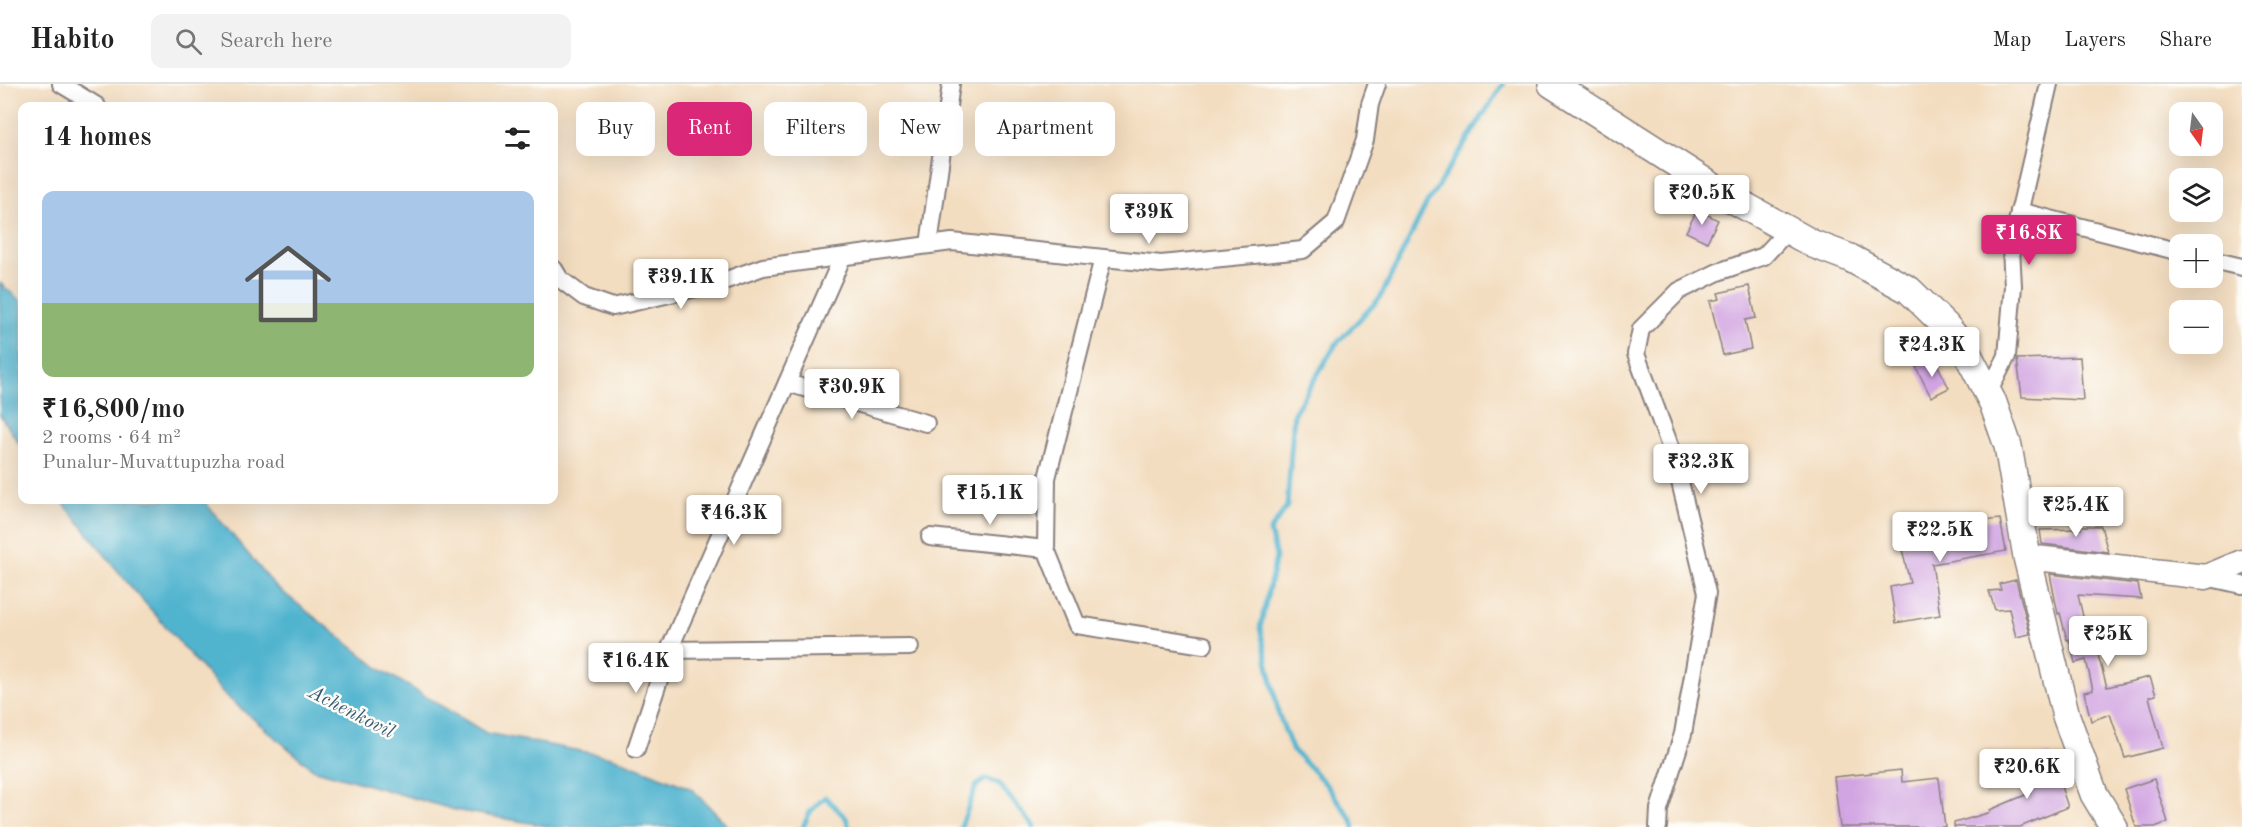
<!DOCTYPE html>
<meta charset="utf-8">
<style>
:root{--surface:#fff;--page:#f2f2f2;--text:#222;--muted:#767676;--line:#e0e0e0;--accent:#db2777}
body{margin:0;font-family:"Old Standard TT",serif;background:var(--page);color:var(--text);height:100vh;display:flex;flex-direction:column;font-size:22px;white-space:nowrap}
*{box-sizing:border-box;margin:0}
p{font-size:20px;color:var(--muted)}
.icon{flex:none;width:33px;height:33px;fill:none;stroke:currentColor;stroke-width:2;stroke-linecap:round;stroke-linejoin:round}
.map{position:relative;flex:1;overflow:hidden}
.sheet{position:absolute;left:18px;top:18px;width:540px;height:402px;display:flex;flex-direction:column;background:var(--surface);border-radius:12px;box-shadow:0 6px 24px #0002}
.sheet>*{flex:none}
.hud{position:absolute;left:576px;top:18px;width:570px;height:54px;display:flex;gap:12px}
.needle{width:39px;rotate:166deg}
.fabs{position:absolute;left:2169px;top:18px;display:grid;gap:12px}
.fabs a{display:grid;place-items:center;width:54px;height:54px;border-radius:12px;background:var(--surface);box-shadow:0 6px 24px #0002;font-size:30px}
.price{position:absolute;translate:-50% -51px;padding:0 14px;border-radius:6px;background:#fff;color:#222;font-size:20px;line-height:39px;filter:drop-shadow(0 2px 3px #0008)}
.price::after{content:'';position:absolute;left:50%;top:36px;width:18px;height:14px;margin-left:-9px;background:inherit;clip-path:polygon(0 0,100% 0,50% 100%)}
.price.active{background:var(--accent);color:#fff}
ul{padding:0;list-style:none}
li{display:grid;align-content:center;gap:12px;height:318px;padding:0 24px}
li+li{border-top:2px solid var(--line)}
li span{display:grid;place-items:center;height:186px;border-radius:12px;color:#555}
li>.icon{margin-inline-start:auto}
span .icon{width:108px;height:108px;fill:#fffc;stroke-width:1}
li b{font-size:26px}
h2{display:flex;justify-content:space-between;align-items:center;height:72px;padding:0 24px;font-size:26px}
.chip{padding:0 21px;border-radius:12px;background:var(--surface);box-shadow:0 6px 24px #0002;font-size:21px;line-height:54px}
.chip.active{background:var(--accent);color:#fff}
header{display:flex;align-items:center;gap:36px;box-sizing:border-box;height:84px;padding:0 30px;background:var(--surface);border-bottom:2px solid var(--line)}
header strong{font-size:28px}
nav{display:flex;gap:33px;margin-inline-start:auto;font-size:21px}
.search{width:420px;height:54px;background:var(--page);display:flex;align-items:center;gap:15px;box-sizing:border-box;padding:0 21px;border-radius:12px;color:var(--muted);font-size:22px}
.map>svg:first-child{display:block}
</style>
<header>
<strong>Habito</strong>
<div class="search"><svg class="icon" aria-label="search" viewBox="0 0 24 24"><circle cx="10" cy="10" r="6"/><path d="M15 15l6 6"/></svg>Search here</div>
<nav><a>Map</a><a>Layers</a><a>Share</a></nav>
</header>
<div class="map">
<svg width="2242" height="743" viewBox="0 0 2242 743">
<rect width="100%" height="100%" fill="#fdfcf7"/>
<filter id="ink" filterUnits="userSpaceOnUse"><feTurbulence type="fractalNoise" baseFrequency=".0167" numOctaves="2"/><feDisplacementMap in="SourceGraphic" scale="12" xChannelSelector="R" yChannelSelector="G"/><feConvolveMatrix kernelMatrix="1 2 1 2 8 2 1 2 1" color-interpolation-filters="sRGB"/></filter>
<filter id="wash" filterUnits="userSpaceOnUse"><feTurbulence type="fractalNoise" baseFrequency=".008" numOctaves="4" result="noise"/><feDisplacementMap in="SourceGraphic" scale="24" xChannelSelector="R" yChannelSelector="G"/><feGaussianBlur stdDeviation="1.35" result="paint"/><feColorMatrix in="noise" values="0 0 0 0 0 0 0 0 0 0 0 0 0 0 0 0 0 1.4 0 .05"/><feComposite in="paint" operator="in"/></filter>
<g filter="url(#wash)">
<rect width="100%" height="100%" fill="#f3ddc0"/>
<!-- water -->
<g fill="#51b4cf" stroke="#3a6b85" stroke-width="1.5">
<path d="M0 199 22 218V364L0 331Z"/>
<path d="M61 416H203L275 502 380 585 486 649 612 673 692 705 729 743H553L455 726 313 685 226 612 126 497Z"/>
</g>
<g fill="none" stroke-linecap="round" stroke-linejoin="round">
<!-- stream -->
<g stroke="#51b4cf" stroke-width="5">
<path d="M803 743 810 728 825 713 846 734 849 743"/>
<path d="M961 743 976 702 986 695 998 699 1034 743"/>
<path d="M1354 743 1352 736 1324 698 1292 665 1279 631 1260 544 1276 473 1270 447 1287 422 1294 329 1336 260 1380 214 1427 119 1503 0"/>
</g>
</g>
<g id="blocks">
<!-- building -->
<g fill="#d1a4e2">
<path d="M1697 126 1718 136 1707 158 1686 148Z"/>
<path d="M1749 202 1756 234 1745 236 1751 265 1723 271 1710 217 1720 215 1718 209Z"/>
<path d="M2080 273 2083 316 2022 313 2017 275Z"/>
<path d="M1934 274 1949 304 1931 313 1916 283Z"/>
<path d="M2000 435 2006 467 1932 480 1940 531 1896 539 1890 503 1910 499 1901 461 1925 455 1928 443Z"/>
<path d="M2081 442H2101L2108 468 2042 460 2040 446 2081 445Z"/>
<path d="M2050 490 2138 500 2141 515 2078 511 2085 541 2089 540 2107 603 2150 593 2156 611 2149 613 2163 664 2125 674 2110 630 2091 637 2084 608 2093 606 2086 576 2075 579 2069 555 2067 556 2060 529 2058 530Z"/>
<path d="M2016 496 2030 550 2016 553 2009 525 1995 526 1989 507 2001 506 1999 500Z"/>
<path d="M2050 670 2068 723 2020 743H1954V739L1991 728 1990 726 2030 709 2026 695 2031 694 2026 677Z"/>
<path d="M1901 686 1902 698 1939 694 1945 743H1840L1834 693Z"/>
<path d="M2154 695 2168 738 2155 743H2136L2124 705Z"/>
</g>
</g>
</g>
<g filter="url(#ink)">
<use href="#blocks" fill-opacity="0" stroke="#8a807e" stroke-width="1.5"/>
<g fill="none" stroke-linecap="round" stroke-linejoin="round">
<!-- minor casing -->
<g stroke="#8a807e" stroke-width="20">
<g id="minor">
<path d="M61 0 97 22"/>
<path d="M2019 127 2180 168"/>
<path d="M929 161 951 0"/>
<path d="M842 174 669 566 910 563"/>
<path d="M1103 174 1047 394 1046 465 1077 541 1204 561"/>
<path d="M2212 176 2242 183"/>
<path d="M554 185 560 195 584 213 613 223 718 199 763 183 952 158 1161 180 1303 166 1336 138 1365 56 1370 20 1377 0"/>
<path d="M787 299 926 339"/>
<path d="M1988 309 2007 272 2013 202 2011 164 2049 0"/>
<path d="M930 453 1046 465"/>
<path d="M2206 493 2242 501"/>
<path d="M636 665 669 566"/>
<path d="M1658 743 1659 725 1683 650 1707 509 1674 373 1636 270 1641 245 1679 207 1718 188 1764 172 1788 146"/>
</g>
</g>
<!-- secondary casing -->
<g stroke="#8a807e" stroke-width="27">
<path id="secondary" d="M2027 473 2206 493 2242 478"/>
</g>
<!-- primary casing -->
<g stroke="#8a807e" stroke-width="30">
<path id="primary" d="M1552 0 1727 112 1813 160 1850 174 1909 206 1946 242 1965 265 1993 319 2008 362 2027 473 2066 632 2094 710 2114 743"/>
</g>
<!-- minor -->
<use href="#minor" stroke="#fff" stroke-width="16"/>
<!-- secondary -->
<use href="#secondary" stroke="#fff" stroke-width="24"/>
<!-- primary -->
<use href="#primary" stroke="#fff" stroke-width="27"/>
</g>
</g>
<g text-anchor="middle" stroke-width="5" stroke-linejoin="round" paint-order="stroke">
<!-- water labels -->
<g font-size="20" font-style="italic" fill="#355c76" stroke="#fdfcf7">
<text transform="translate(352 627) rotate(27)" y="7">Achenkovil</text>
</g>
</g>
</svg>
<div class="fabs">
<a><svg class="needle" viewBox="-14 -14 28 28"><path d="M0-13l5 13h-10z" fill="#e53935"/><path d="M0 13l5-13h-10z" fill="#767676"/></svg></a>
<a><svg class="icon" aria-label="layers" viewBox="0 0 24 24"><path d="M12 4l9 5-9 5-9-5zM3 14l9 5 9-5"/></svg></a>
<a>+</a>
<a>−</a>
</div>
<b class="price" style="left:1702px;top:142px">₹20.5K</b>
<b class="price" style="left:1149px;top:161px">₹39K</b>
<b class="price active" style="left:2029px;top:182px">₹16.8K</b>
<b class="price" style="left:681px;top:226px">₹39.1K</b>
<b class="price" style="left:1932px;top:294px">₹24.3K</b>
<b class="price" style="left:852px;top:336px">₹30.9K</b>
<b class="price" style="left:1701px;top:411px">₹32.3K</b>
<b class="price" style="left:990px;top:442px">₹15.1K</b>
<b class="price" style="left:2076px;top:454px">₹25.4K</b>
<b class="price" style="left:734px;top:462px">₹46.3K</b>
<b class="price" style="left:1940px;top:479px">₹22.5K</b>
<b class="price" style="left:2108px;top:583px">₹25K</b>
<b class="price" style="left:636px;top:610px">₹16.4K</b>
<b class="price" style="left:2027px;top:716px">₹20.6K</b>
<div class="hud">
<a class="chip">Buy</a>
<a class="chip active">Rent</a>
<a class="chip">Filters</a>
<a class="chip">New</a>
<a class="chip">Apartment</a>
</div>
<section class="sheet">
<h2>14 homes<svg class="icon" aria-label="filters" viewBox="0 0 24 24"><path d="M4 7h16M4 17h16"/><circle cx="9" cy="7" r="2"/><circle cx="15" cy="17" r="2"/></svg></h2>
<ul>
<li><span style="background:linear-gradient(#a9c7e8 60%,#8fb573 0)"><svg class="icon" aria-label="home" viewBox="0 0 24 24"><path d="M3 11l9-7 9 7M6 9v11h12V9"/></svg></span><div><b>₹16,800/mo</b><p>2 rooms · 64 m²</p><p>Punalur-Muvattupuzha road</p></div></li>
</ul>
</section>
</div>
